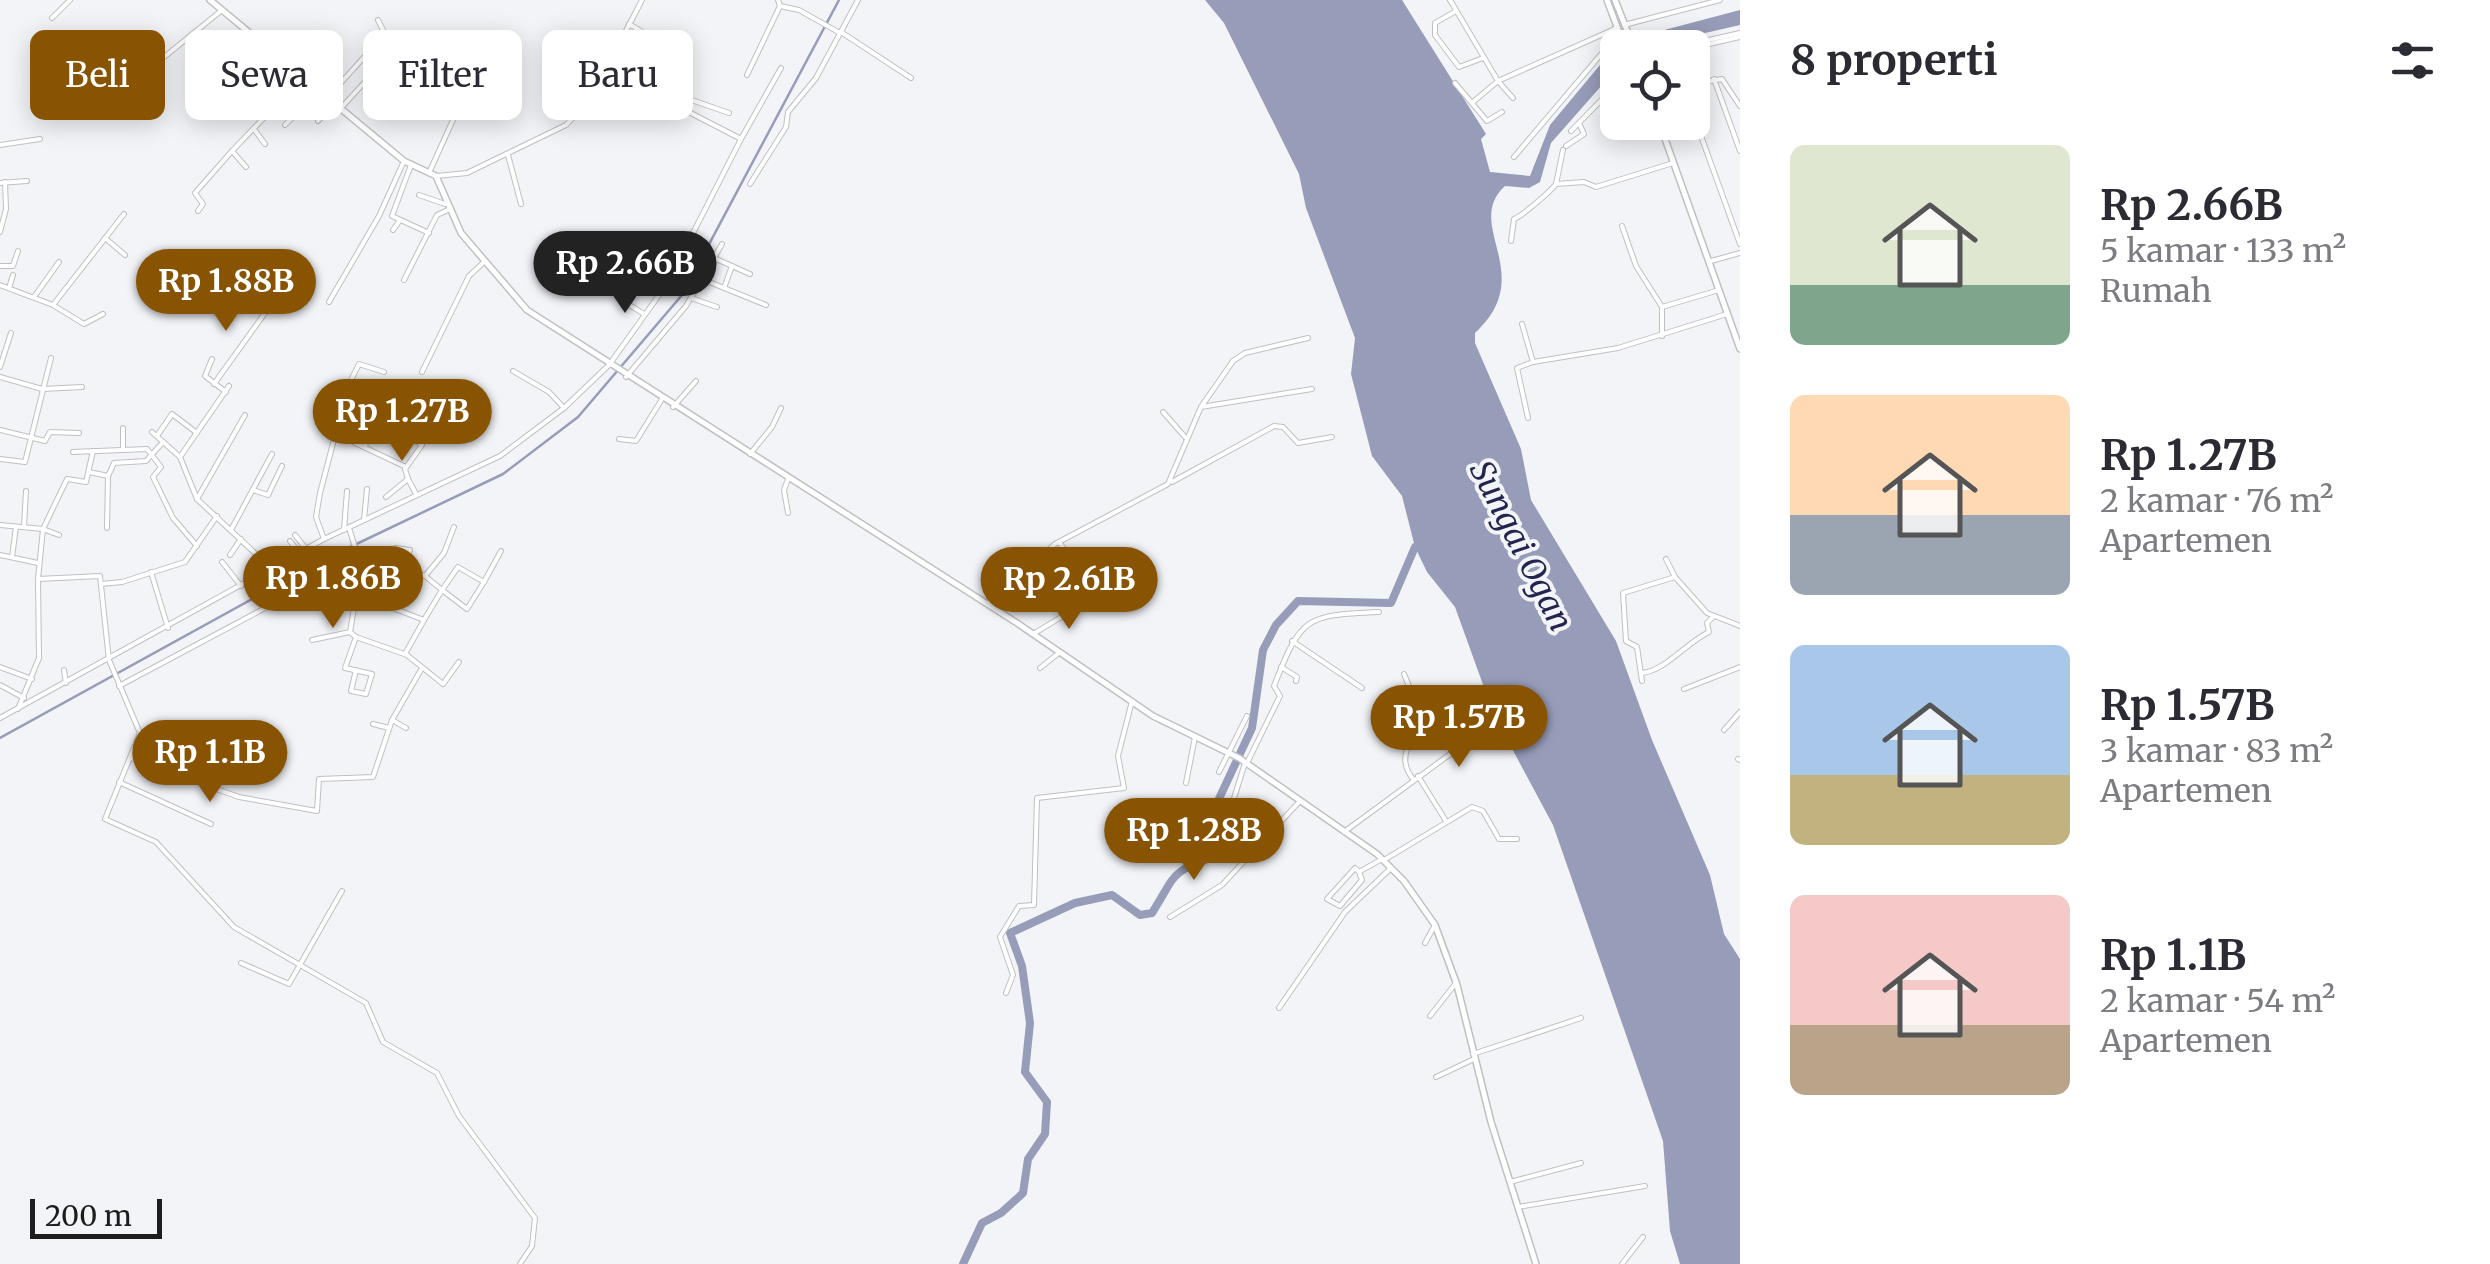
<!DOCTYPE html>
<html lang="id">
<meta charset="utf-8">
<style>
:root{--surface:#fff;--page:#f7f7f7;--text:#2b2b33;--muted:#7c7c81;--accent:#895402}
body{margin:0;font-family:Merriweather,serif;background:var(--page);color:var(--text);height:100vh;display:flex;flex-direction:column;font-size:38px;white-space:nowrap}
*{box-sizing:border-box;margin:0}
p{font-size:32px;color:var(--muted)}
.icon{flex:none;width:55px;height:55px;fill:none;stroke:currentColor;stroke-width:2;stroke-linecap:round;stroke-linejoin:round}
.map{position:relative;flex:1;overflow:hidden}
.panel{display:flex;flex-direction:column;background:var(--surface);width:750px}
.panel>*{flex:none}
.hud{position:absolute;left:30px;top:30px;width:950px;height:90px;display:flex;gap:20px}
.tools{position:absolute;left:1600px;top:30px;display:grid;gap:20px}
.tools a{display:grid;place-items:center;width:110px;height:110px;border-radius:15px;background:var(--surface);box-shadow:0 5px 25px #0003;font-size:50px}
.scale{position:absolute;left:30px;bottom:25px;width:132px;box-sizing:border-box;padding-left:10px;border:5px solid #1d1d1f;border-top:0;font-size:28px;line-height:35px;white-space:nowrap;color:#1d1d1f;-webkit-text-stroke:8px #f3f4f8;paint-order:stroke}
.price{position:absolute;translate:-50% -85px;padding:0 22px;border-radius:35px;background:var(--accent);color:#fff;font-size:32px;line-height:65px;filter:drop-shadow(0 2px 5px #0008)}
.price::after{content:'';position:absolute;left:50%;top:60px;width:30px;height:22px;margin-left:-15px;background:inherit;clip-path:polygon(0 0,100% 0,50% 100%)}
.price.selected{background:#222;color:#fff}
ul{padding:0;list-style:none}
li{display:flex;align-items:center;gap:30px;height:250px;padding:0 50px}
li span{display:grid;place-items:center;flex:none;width:280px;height:200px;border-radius:15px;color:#555}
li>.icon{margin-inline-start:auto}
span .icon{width:120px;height:120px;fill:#fffc;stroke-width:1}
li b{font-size:42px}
h2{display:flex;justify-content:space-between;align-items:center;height:120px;padding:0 50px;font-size:42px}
.pill{padding:0 35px;border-radius:15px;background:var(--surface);box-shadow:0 5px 25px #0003;font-size:35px;line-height:90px}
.pill.selected{background:var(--accent);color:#fff}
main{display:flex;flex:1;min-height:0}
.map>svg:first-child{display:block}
</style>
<main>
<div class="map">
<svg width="1740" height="1264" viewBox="0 0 1740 1264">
<rect width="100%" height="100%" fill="#f3f4f8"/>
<!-- water -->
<path fill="#979cb8" d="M1205 0H1402L1486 134 1481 139 1490 172 1530 176 1550 125 1619 42 1740 10V25L1644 47 1618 48 1617 68 1551 143 1540 182 1529 188 1505 186C1462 225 1539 274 1475 333V343L1521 449 1531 500 1616 641 1652 740 1710 875 1724 934 1740 959V1264H1680L1670 1231 1663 1141 1553 825 1494 715 1455 607 1427 572 1415 547 1402 496 1372 456 1351 374 1355 338 1306 208 1299 174 1224 23Z"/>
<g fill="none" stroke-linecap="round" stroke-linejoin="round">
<!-- stream -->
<path stroke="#979cb8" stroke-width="2.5" d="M0 738 323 560 503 474 578 417 682 295 839 0"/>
<!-- river -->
<path stroke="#979cb8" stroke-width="8" d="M963 1264 982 1223 1001 1213 1023 1193 1028 1159 1045 1134 1047 1102 1025 1072 1030 1023 1022 966 1010 933 1075 903 1112 895 1140 915 1152 913C1177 874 1168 873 1215 856L1217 844 1210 818 1252 728 1263 650 1276 625 1298 601 1391 603 1415 547"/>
<!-- minor casing -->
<g stroke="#bfc0c3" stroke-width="6">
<g id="minor">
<path d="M1450 0 1498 81 1617 28"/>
<path d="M780 6 799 10 840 33"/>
<path d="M1456 11 1435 23V35L1459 67 1483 58"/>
<path d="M52 18 70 0"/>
<path d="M629 24 641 31"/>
<path d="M1624 25 1720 0"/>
<path d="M841 32 911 78"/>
<path d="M1673 48 1740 33"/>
<path d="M1692 48 1740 37"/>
<path d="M611 59 683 97V109L741 139 781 68"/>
<path d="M147 71 222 10"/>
<path d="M747 75 780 6 778 0"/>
<path d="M1714 79 1740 151"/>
<path d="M1455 83 1487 121 1502 112"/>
<path d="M312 84 324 69"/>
<path d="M1692 84 1722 79 1740 106"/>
<path d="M328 97 385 34 378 20"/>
<path d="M683 97 729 113"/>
<path d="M1473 102 1498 81 1513 98"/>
<path d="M197 103 266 46"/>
<path d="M341 108 385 60"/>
<path d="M1692 111 1740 244"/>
<path d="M1614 119 1618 111"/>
<path d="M318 121 334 102"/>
<path d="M285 125 319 90"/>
<path d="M1616 128 1630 131 1638 122"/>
<path d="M254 129 265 144"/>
<path d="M1571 131 1618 83"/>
<path d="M0 145 40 139"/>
<path d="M1566 146 1584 134 1579 123"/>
<path d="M1563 150 1556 184 1584 182 1596 187 1673 163"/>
<path d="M508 155 521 204"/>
<path d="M1514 157 1614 39V29"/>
<path d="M411 165 392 216 429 233"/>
<path d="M246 167 232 151 303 77"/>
<path d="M429 173 462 100"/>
<path d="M436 176 467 173 566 125 590 100 642 0"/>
<path d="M0 183 27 181"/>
<path d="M750 184 786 127 788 112 816 78 858 0"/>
<path d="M419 195 445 204"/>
<path d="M198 211 203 204 195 193 232 151"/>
<path d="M1622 226 1636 266 1662 307V336"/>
<path d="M393 230 400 220"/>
<path d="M0 232 6 209 5 182"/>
<path d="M105 238 125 255"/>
<path d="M1511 241 1514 219C1522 216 1551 191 1556 184"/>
<path d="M714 258 750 274"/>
<path d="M1711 261 1740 253"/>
<path d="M0 266H13L18 251"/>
<path d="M702 279 766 305"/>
<path d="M404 280 437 215 448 210"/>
<path d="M0 285 53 305 124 214"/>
<path d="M9 288 13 275"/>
<path d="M724 288 732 266"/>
<path d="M34 297 59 262"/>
<path d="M691 298 717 307"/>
<path d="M623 301 644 314"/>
<path d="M329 302 379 216 404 161"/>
<path d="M53 305 84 324 103 314"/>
<path d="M1662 307 1719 290"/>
<path d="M1522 324 1533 362 1618 348 1727 314"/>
<path d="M212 359 205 376 226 392"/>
<path d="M0 367 11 333"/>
<path d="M513 371 549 392 564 408"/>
<path d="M422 372 469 276 484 262"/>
<path d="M0 377 42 389 82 387"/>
<path d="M626 377 686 306 722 244"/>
<path d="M214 384 270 306"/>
<path d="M229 386 180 457 197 499 272 569"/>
<path d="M673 407 696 381"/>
<path d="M1201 407 1312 389"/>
<path d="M1163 412 1185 437"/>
<path d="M1528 418 1517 368 1533 362"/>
<path d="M0 430 45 441 50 432 79 433"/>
<path d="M152 432 180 457"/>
<path d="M157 436 172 414 197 433"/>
<path d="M619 439 636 441 662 399"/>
<path d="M397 441 403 443 408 436 422 445 405 469 408 479"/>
<path d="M353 442 406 467"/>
<path d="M365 446 382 400 399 404"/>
<path d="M123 449V428"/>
<path d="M73 452 147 449 161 467 153 477 173 518 197 546"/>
<path d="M750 454 772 427 781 408"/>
<path d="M0 459 25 462 51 358"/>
<path d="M89 472 108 476 107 528"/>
<path d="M108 476 114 463 146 461 163 442"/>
<path d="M788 479 784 490 788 513"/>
<path d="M1172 482 1274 426 1283 427 1298 443 1332 437"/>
<path d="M253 490 268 495 282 466"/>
<path d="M386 497 408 479 416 494"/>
<path d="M197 499 245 415"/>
<path d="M364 520 367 489"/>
<path d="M0 525 43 529 38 579 100 576 109 660 140 733 105 819 156 842 234 927 366 1003 383 1042 437 1073 459 1116 535 1218 532 1246 520 1264"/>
<path d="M24 527 26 491"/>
<path d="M349 528 361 566 350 632 356 637 345 668 372 674 366 694 351 691 356 670"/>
<path d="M231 530 272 454"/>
<path d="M344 530 347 491"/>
<path d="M59 535 43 529 67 479 86 482 93 451"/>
<path d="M295 535 307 550"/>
<path d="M324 539 316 517 320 493 348 386 359 364 384 372"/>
<path d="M290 541 300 554"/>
<path d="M1059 542 1071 559"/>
<path d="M389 553 395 548 410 550 390 606"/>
<path d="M0 555 38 563"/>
<path d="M230 555 241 539"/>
<path d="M12 557 16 527"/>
<path d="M1666 559 1675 577"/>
<path d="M222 562 241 586"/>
<path d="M151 572 168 628"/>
<path d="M425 576 444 553 454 527"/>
<path d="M484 582 501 551"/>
<path d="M101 584 122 582 185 562 217 516"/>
<path d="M359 595 424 620 442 590 467 609 484 582 458 567 442 590 425 576 405 569"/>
<path d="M342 601 356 587"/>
<path d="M987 604 1055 544 1168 484 1201 407 1233 361 1245 353 1308 338"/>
<path d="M1033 634 1088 601"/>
<path d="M356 637 407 655 443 684 459 662"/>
<path d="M312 640 350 632"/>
<path d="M1292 641 1362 688"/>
<path d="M405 654 424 620"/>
<path d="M0 667 32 679"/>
<path d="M1281 667 1297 677 1296 681"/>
<path d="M1040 668 1060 652"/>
<path d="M64 670 66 683"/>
<path d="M1642 673C1665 671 1687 642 1709 632L1707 623 1713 617"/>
<path d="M1642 681 1637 647 1626 641 1623 593 1675 577 1707 613 1740 626"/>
<path d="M0 685 24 698"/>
<path d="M119 686 372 551"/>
<path d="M1684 689 1740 667"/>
<path d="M18 709 39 658 38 579"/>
<path d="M0 718 324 539 500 456 564 408 609 365 667 284 741 139"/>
<path d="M392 720 406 728"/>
<path d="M373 724 389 728"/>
<path d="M1724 730 1740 712"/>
<path d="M1453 752 1482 739"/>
<path d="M131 758 239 797 317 811 319 779 373 777 392 720 422 668"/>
<path d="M1738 759 1740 760"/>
<path d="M1247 763 1280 696 1274 686C1301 617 1305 615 1379 612"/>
<path d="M1219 772 1247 716"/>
<path d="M1418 776 1446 821"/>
<path d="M1413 779C1396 758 1410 741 1424 723"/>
<path d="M119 782 211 824"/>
<path d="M1186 783 1195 737"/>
<path d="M1230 811 1245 763"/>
<path d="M1344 832 1453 752 1442 720 1435 717 1424 722 1404 674"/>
<path d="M1384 860 1472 807 1483 811 1499 839H1517"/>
<path d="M1359 872 1362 880 1340 906 1327 899 1355 868 1359 872 1382 859"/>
<path d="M1170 917 1222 885 1300 801"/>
<path d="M1425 943 1435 925"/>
<path d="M241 963 289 984 342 891"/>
<path d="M1006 993 1013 975 1000 937 1019 906 1034 905 1037 798 1124 788 1118 756 1132 701"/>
<path d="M1279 1008 1345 912 1391 868"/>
<path d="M1430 1016 1456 983"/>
<path d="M1473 1054 1581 1018"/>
<path d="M1436 1077 1474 1059"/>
<path d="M1510 1182 1581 1163"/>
<path d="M1518 1207 1645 1186"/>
<path d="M1622 1264 1643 1237"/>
</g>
</g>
<!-- tertiary casing -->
<g stroke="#bfc0c3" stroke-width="8">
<g id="tertiary">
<path d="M210 0 404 161 436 176 461 233 527 310 1017 623 1153 716 1239 758 1377 854 1404 881 1435 925 1457 985 1491 1122 1536 1264"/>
<path d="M1607 0 1625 48"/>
<path d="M1615 0 1634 48"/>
<path d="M1659 122 1740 349"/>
</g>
</g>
<!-- minor -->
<use href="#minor" stroke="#fff" stroke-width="4"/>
<!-- tertiary -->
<use href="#tertiary" stroke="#fff" stroke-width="5"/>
</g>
<g text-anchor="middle" stroke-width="8" stroke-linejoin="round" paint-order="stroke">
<!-- water labels -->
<g font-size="32" font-style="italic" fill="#22254d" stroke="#f3f4f8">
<text transform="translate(1521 546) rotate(63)" y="11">Sungai Ogan</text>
</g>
</g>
</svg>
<div class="tools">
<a><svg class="icon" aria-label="locate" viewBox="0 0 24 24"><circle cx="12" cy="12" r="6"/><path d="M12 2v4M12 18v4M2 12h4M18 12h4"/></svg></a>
</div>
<div class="scale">200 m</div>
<b class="price selected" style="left:625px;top:316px">Rp 2.66B</b>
<b class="price" style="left:226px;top:334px">Rp 1.88B</b>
<b class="price" style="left:402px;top:464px">Rp 1.27B</b>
<b class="price" style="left:333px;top:631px">Rp 1.86B</b>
<b class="price" style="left:1069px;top:632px">Rp 2.61B</b>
<b class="price" style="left:1459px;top:770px">Rp 1.57B</b>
<b class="price" style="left:210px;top:805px">Rp 1.1B</b>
<b class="price" style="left:1194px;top:883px">Rp 1.28B</b>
<div class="hud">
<a class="pill selected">Beli</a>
<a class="pill">Sewa</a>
<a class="pill">Filter</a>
<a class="pill">Baru</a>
</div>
</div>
<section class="panel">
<h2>8 properti<svg class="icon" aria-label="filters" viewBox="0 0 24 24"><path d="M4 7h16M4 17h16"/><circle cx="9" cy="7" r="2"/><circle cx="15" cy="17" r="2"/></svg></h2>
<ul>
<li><span style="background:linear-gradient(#dfe7d0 70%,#7fa58c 0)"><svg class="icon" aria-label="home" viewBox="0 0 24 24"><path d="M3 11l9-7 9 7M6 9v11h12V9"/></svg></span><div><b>Rp 2.66B</b><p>5 kamar · 133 m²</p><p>Rumah</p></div></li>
<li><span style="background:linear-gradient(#ffd9b3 60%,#9aa5b1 0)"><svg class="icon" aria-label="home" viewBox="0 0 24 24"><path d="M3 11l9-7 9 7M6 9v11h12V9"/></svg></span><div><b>Rp 1.27B</b><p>2 kamar · 76 m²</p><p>Apartemen</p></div></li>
<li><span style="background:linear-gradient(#a9c7e8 65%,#c2b280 0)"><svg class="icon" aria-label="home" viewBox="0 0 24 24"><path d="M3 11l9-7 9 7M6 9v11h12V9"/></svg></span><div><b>Rp 1.57B</b><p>3 kamar · 83 m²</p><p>Apartemen</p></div></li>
<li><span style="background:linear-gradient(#f6c9c9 65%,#b9a48a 0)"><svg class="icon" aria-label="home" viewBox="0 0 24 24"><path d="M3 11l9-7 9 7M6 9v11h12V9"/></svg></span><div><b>Rp 1.1B</b><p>2 kamar · 54 m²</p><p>Apartemen</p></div></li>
</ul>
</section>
</main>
